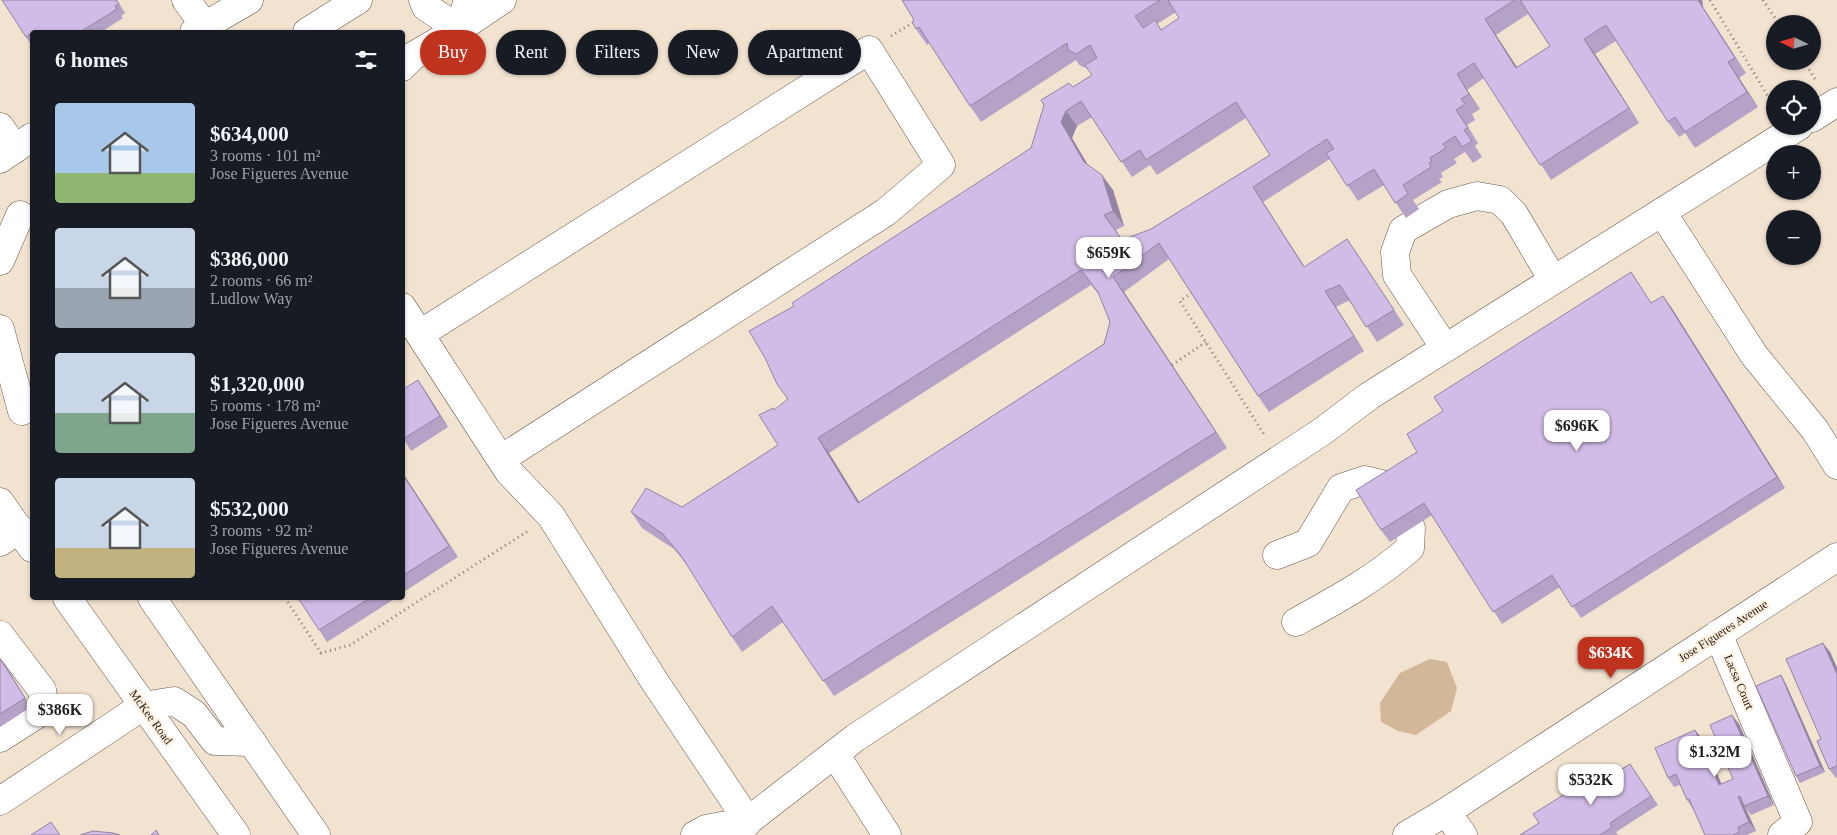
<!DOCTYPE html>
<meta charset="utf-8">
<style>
:root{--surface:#171b24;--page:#242831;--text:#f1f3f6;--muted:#9ea1a6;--accent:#bf331e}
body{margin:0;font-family:Georgia,serif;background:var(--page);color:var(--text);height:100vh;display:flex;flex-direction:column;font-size:19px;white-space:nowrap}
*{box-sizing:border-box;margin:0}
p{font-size:16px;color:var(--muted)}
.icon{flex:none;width:28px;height:28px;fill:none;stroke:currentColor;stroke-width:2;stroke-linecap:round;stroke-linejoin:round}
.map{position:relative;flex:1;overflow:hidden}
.drawer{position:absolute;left:30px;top:30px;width:375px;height:570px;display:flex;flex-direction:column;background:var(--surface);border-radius:5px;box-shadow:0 1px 4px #0004}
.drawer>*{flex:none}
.banner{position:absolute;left:420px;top:30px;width:475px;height:45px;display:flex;gap:10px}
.needle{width:32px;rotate:275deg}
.buttons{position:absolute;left:1766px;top:15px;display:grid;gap:10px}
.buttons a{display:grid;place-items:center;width:55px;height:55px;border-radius:50%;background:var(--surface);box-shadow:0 1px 4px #0004;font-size:25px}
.price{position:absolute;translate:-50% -42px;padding:0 11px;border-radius:10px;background:#fff;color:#222;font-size:16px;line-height:32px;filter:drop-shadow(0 1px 2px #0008)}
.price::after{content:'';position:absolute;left:50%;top:30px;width:15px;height:11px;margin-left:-8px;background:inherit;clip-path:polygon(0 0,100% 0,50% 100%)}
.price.current{background:var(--accent);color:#fff}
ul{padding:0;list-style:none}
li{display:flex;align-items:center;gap:15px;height:125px;padding:0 25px}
li span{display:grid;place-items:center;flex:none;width:140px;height:100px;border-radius:5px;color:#555}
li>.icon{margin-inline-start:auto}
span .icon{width:60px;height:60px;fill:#fffc;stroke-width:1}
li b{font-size:21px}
h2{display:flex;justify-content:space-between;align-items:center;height:60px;padding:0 25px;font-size:21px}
.tag{padding:0 18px;border-radius:22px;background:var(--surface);box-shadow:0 1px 4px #0004;font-size:18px;line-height:45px}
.tag.current{background:var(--accent);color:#fff}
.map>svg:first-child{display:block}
</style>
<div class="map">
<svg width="1837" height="835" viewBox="0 0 1837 835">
<rect width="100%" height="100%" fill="#f2e2d0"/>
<!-- green -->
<path fill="#d2b798" d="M1430 659 1447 662 1457 688 1451 711 1416 735 1398 731 1381 722 1380 703 1400 673Z"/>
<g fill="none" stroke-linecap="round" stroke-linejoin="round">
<!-- minor casing -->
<g stroke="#67594b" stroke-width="29">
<g id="minor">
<path d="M186 0 205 26"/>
<path d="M423 0 426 7 459 29 468 0"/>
<path d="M402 67 413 56 459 29 502 0"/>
<path d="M1812 118 1837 102"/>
<path d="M0 127 15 149"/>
<path d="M1662 212 1754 355 1815 430 1837 465"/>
<path d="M402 307 509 472 551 516 653 679 748 821"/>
<path d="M420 334 869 50 941 165 886 212 501 459"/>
<path d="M1445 348 1397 275 1395 252 1403 230 1448 204 1477 196 1500 200 1514 214 1553 280"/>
<path d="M0 542 20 529"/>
<path d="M1277 555 1308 543 1341 488 1365 480 1389 486 1411 528 1410 548C1375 579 1336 600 1296 622"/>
<path d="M1718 634 1798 822 1782 835"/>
<path d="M0 635 42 690 44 703 39 713 0 738"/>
<path d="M835 754 887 835"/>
<path d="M0 801 143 706"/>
<path d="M1446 812 1463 835"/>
<path d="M695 835 706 829 748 821"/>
<path d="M738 835 748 821 855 738 1323 431 1369 396 1799 126"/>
<path d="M1407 835 1446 812 1837 557"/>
</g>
</g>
<!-- major casing -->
<g stroke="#67594b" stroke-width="29">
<g id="major">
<path d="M194 32 249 0"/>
<path d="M307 32 358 0"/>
<path d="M0 159 32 137"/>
<path d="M0 261 20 215"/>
<path d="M0 329 22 411"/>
<path d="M0 502 32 548"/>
<path d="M67 598 236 835"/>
<path d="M152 598 316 835"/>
<path d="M143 706 174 701 194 714 215 741 252 742"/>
</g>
</g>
<!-- path -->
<g stroke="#877c71" stroke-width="3" stroke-dasharray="1 4" stroke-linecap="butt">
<path d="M1710 0 1775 108"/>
<path d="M1763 0 1779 24"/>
<path d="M891 36 916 21"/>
<path d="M1804 61 1817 82"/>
<path d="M1192 293 1180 301 1265 436"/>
<path d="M1172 365 1206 342"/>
<path d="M285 598 321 653 350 645 528 531"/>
</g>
<!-- minor -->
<use href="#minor" stroke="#fff" stroke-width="28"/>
<!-- major -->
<use href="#major" stroke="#fff" stroke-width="28"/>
</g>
<!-- wall -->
<g fill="#b4a2c7" fill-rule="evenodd">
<path d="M2 0H117L125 13 121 16 123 18 101 32H32V46Z"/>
<path d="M902 0H1702L1703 7 1746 73 1739 78 1758 107 1695 148 1685 133 1679 137 1668 122 1616 41 1595 54 1639 123 1551 180 1484 78 1467 90 1480 109 1472 114 1475 120 1467 125 1478 143 1475 146 1482 157 1473 163 1465 152 1454 159 1457 163 1441 173 1443 177 1439 179 1442 182 1413 200 1419 209 1406 218 1384 185 1358 201 1330 159 1263 202 1304 267 1358 255 1404 325 1377 342 1350 300 1336 307 1364 351 1269 412 1258 396 1169 259 1124 292 1227 448 834 696 783 622 742 652 732 637 688 566 674 549 642 528 631 512 682 507 778 445 775 410 788 399 777 384 794 306 1031 148 1073 87 1092 75 1088 69 1079 65 1076 60 981 122 970 106 929 43 927 45 916 29 914 20ZM1176 12 1179 18 1162 30 1157 24ZM1528 14 1550 46 1517 67 1496 35ZM1092 117 1132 177 1150 165 1157 175 1246 118 1270 155 1151 229 1122 240 1116 230 1124 226 1113 190 1087 164 1072 138 1077 126ZM1091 285 1100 296 1110 322 1104 344 859 502 829 453Z"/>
<path d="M1631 272 1651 303 1671 307 1785 488 1581 618 1560 587 1502 624 1432 515 1390 542 1381 530 1417 452 1443 411Z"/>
<path d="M402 390 426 392 448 427 411 451 405 441 402 443Z"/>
<path d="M402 472 458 557 402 593Z"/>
<path d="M298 598H396L327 642Z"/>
<path d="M1830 652 1837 668V778H1836L1829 769 1821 739Z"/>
<path d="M0 661 8 669 31 707 0 727Z"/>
<path d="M1785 682 1825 772 1800 783 1796 776Z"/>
<path d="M1739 724 1774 805 1751 815 1745 807 1756 831 1747 835H1705L1693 809 1687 800 1680 785 1674 787 1668 778 1695 730 1702 739 1721 784 1733 779Z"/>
<path d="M1630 764 1658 805 1616 832 1618 835H1520L1539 823 1587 786 1609 777Z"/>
</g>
<!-- shaded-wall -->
<g fill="#9284a2">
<path d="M1698 0H1702L1703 7 1746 73Z"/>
<path d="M1485 19 1496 35 1527 83 1516 68Z"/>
<path d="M1584 39 1595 54 1639 123 1629 108Z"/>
<path d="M1728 62 1739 78 1758 107 1747 92Z"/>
<path d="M1457 74 1467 90 1480 109 1469 94Z"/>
<path d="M1066 111 1077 126 1072 138 1095 177 1084 162 1061 122Z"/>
<path d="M1102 175 1113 190 1124 226 1113 211Z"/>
<path d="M1253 187 1263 202 1315 283 1304 267Z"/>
<path d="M1347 239 1358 255 1404 325 1394 310Z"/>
<path d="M1113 277 1124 292 1227 448 1216 432Z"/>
<path d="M1325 291 1336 307 1364 351 1354 336Z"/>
<path d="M1663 296 1671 307 1785 488 1777 477Z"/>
<path d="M418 380 426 392 448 427 440 416Z"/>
<path d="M818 438 829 453 869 518 858 503Z"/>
<path d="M402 472 458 557 402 473Z"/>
<path d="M1823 643 1830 652 1837 668V674Z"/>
<path d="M1781 675 1785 682 1825 772 1820 766Z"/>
<path d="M1732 715 1739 724 1774 805 1768 796Z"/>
<path d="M1695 730 1702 739 1726 794 1719 785Z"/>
<path d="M1738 797 1745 807 1756 831 1749 822Z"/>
</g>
<!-- building -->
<g fill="#d1bce7" stroke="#9284a2" fill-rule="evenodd">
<path d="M2 0H116L119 4 115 6 117 9 80 32H37L36 30 26 37Z"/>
<path d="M902 0H1160L1135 16 1143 28 1155 20 1161 30 1179 18 1168 0H1515L1485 19 1516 68 1550 46 1520 0H1698L1735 58 1728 62 1747 92 1685 132 1675 117 1668 122 1606 25 1584 39 1629 108 1540 165 1474 63 1457 74 1469 94 1461 99 1465 104 1456 110 1468 128 1464 130 1472 141 1462 147 1455 136 1443 144 1446 148 1430 158 1432 161 1429 163 1431 167 1403 185 1408 194 1395 203 1374 169 1347 186 1326 153 1334 149 1327 139 1253 187 1304 267 1347 239 1394 310 1366 327 1340 285 1325 291 1354 336 1258 396 1159 243 1113 277 1216 432 823 681 772 606 732 637 682 557 663 534 631 512 646 488 682 507 778 445 759 415 773 408 774 410 788 399 777 384 765 358 749 331 794 306 792 303 1031 148 1044 105 1041 100 1069 83 1073 87 1092 75 1085 65 1097 58 1090 45 1076 54 1068 50 1067 43 970 106 919 27 916 29 912 22 914 20ZM1081 101 1121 162 1140 150 1146 160 1236 102 1270 155 1151 229 1122 240 1104 215 1113 211 1102 175 1084 162 1061 122 1066 111ZM1081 270 1098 292 1110 322 1104 344 858 503 818 438Z"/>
<path d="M1631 272 1651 303 1663 296 1777 477 1572 607 1552 575 1493 612 1424 503 1381 530 1356 490 1417 452 1407 434 1443 411 1434 397Z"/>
<path d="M418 380 440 416 403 439 402 438V390Z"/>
<path d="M402 473 449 546 402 576Z"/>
<path d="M298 598H370L319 630Z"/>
<path d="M1823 643 1837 674V766L1829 769 1817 741 1821 739 1786 659Z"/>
<path d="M1 660 25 698 0 714V661Z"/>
<path d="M1781 675 1820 766 1796 776 1756 686Z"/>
<path d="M1732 715 1768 796 1744 806 1740 796 1738 797 1749 822 1738 827 1739 832 1733 835H1705L1689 799 1687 800 1676 774 1668 778 1655 748 1695 730 1719 785 1733 779 1710 725Z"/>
<path d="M1630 764 1651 796 1610 823 1612 827 1600 835H1520L1539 823 1533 814 1584 782 1587 786 1606 774 1609 777Z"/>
<path d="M51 822 60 835H31Z"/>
<path d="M156 830 159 835H151Z"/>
<path d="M93 831 113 833 120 835H80Z"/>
</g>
<g text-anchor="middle" stroke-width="4" stroke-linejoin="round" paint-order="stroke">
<!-- street labels -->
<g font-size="12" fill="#1f1913" stroke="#ffefdd">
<text transform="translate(1723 631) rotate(-33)" y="4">Jose Figueres Avenue</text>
<text transform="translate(1739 682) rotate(67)" y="4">Lacsa Court</text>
<text transform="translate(151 717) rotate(54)" y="4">McKee Road</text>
</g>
</g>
</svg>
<div class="buttons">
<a><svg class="needle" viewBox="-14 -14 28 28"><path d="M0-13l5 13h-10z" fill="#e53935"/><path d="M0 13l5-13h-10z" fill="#9ea1a6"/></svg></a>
<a><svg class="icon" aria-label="locate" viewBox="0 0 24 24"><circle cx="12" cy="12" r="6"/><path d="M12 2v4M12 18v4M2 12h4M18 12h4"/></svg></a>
<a>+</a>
<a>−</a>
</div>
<b class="price" style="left:1109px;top:279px">$659K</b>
<b class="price" style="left:1577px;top:452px">$696K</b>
<b class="price current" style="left:1611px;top:679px">$634K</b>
<b class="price" style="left:60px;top:736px">$386K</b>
<b class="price" style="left:1715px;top:778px">$1.32M</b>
<b class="price" style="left:1591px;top:806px">$532K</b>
<div class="banner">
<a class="tag current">Buy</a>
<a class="tag">Rent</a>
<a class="tag">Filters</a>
<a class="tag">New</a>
<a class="tag">Apartment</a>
</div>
<section class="drawer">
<h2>6 homes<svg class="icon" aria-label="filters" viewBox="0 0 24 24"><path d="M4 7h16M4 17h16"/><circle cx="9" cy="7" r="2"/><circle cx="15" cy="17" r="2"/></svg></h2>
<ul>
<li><span style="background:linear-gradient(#a9c7e8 70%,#8fb573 0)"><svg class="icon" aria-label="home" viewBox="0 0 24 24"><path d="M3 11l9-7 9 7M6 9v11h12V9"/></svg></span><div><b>$634,000</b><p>3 rooms · 101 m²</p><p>Jose Figueres Avenue</p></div></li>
<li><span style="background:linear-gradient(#c9d6e8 60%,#9aa5b1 0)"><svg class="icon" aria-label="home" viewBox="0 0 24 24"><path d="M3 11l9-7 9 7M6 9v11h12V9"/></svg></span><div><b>$386,000</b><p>2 rooms · 66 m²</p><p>Ludlow Way</p></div></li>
<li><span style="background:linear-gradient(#c9d6e8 60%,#7fa58c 0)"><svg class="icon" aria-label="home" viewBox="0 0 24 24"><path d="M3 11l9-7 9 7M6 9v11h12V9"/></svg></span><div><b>$1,320,000</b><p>5 rooms · 178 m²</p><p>Jose Figueres Avenue</p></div></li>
<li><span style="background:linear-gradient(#c9d6e8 70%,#c2b280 0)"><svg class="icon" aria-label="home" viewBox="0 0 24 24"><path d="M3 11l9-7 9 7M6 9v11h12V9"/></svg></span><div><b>$532,000</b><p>3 rooms · 92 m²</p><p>Jose Figueres Avenue</p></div></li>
</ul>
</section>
</div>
